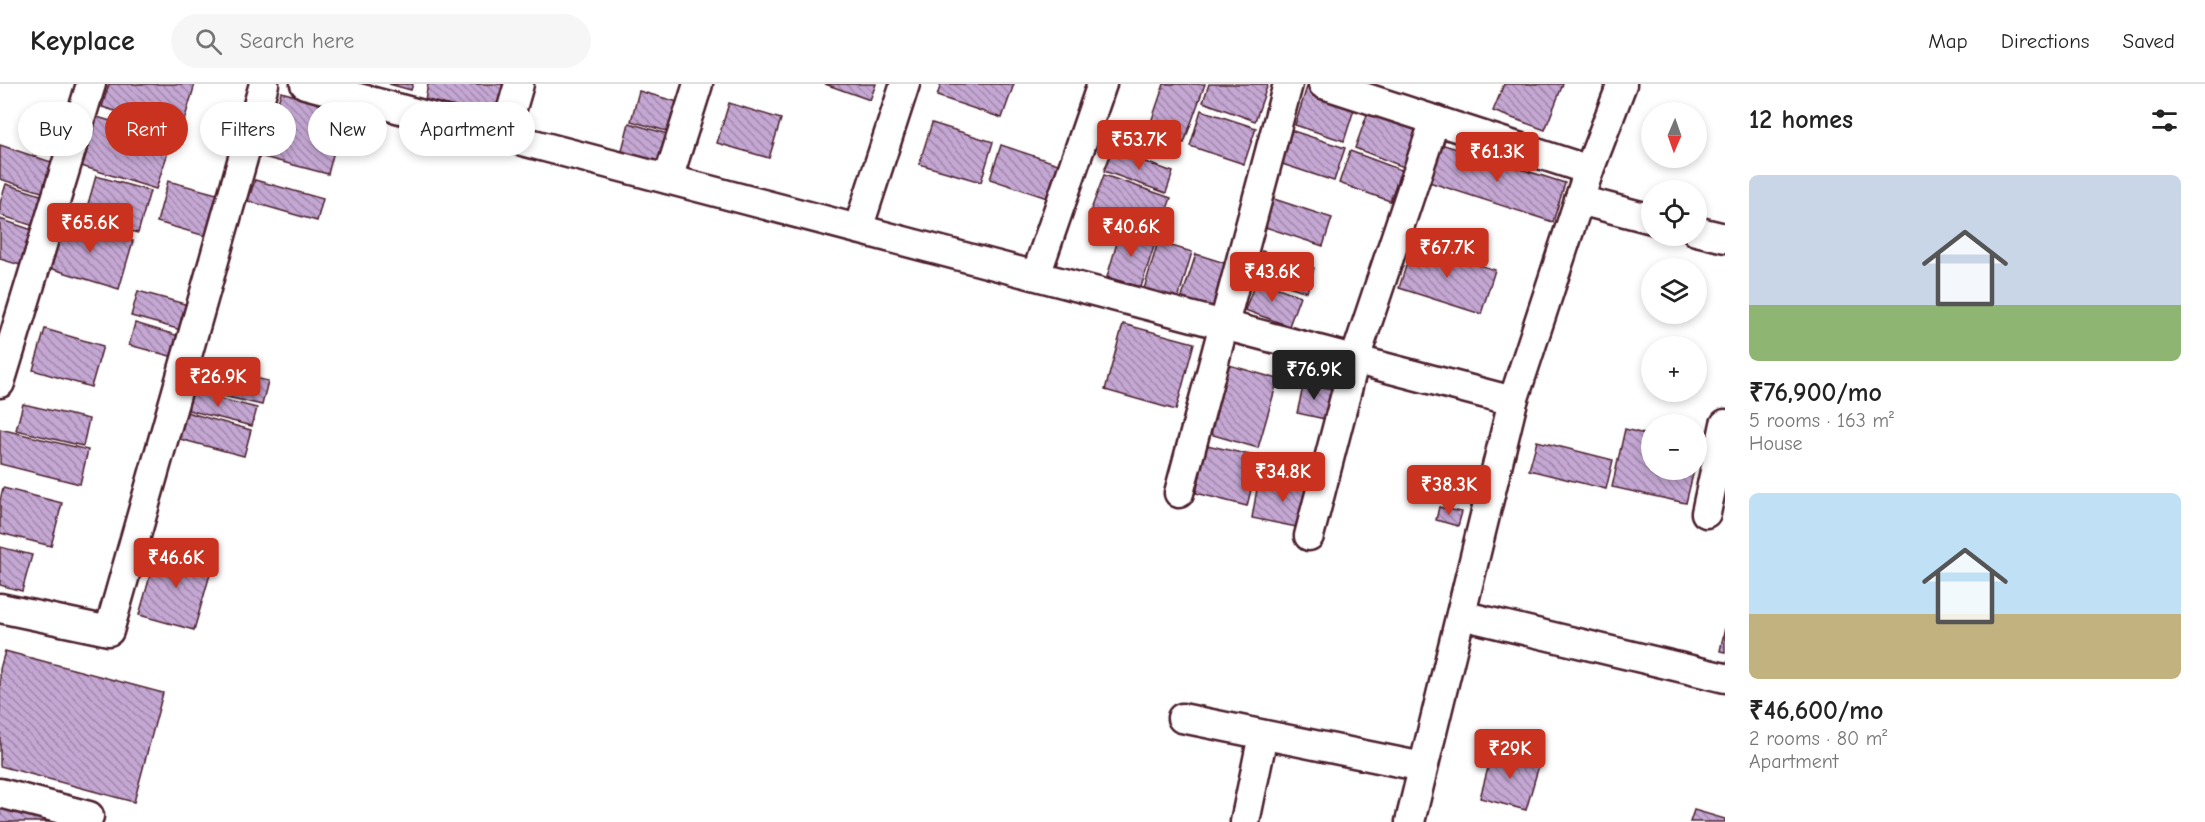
<!DOCTYPE html>
<meta charset="utf-8">
<style>
:root{--surface:#fff;--page:#f6f6f6;--text:#222;--muted:#767676;--line:#e0e0e0;--accent:#c8321e}
body{margin:0;font-family:"Comic Neue",sans-serif;background:var(--page);color:var(--text);height:100vh;display:flex;flex-direction:column;font-size:22px;white-space:nowrap}
*{box-sizing:border-box;margin:0}
p{font-size:20px;color:var(--muted)}
.icon{flex:none;width:33px;height:33px;fill:none;stroke:currentColor;stroke-width:2;stroke-linecap:round;stroke-linejoin:round}
.map{position:relative;flex:1;overflow:hidden}
.details{display:flex;flex-direction:column;background:var(--surface);width:480px}
.details>*{flex:none}
.banner{position:absolute;left:18px;top:18px;width:570px;height:54px;display:flex;gap:12px}
.needle{width:39px;rotate:182deg}
.buttons{position:absolute;left:1641px;top:18px;display:grid;gap:12px}
.buttons a{display:grid;place-items:center;width:66px;height:66px;border-radius:50%;background:var(--surface);box-shadow:0 3px 9px #0003;font-size:30px}
.price{position:absolute;translate:-50% -51px;padding:0 14px;border-radius:6px;background:var(--accent);color:#fff;font-size:20px;line-height:39px;filter:drop-shadow(0 2px 3px #0008)}
.price::after{content:'';position:absolute;left:50%;top:36px;width:18px;height:14px;margin-left:-9px;background:inherit;clip-path:polygon(0 0,100% 0,50% 100%)}
.price.on{background:#222;color:#fff}
ul{padding:0;list-style:none}
li{display:grid;align-content:center;gap:12px;height:318px;padding:0 24px}
li span{display:grid;place-items:center;height:186px;border-radius:9px;color:#555}
li>.icon{margin-inline-start:auto}
span .icon{width:108px;height:108px;fill:#fffc;stroke-width:1}
li b{font-size:26px}
h2{display:flex;justify-content:space-between;align-items:center;height:72px;padding:0 24px;font-size:26px}
.tag{padding:0 21px;border-radius:27px;background:var(--surface);box-shadow:0 3px 9px #0003;font-size:21px;line-height:54px}
.tag.on{background:var(--accent);color:#fff}
header{display:flex;align-items:center;gap:36px;box-sizing:border-box;height:84px;padding:0 30px;background:var(--surface);border-bottom:2px solid var(--line)}
header strong{font-size:28px}
nav{display:flex;gap:33px;margin-inline-start:auto;font-size:21px}
.search{width:420px;height:54px;background:var(--page);display:flex;align-items:center;gap:15px;box-sizing:border-box;padding:0 21px;border-radius:33px;color:var(--muted);font-size:22px}
main{display:flex;flex:1;min-height:0}
.map>svg:first-child{display:block}
</style>
<header>
<strong>Keyplace</strong>
<div class="search"><svg class="icon" aria-label="search" viewBox="0 0 24 24"><circle cx="10" cy="10" r="6"/><path d="M15 15l6 6"/></svg>Search here</div>
<nav><a>Map</a><a>Directions</a><a>Saved</a></nav>
</header>
<main>
<div class="map">
<svg width="1725" height="738" viewBox="0 0 1725 738">
<defs>
<pattern id="building-back-hatch" width="6" height="6" patternUnits="userSpaceOnUse" patternTransform="scale(1.5)"><rect width="6" height="6" fill="#c4a7d3"/><path d="M-1 5l2 2M0 0l6 6M5-1l2 2" fill="none" stroke="#a187ab"/></pattern>
</defs>
<rect width="100%" height="100%" fill="#fff"/>
<filter id="ink" filterUnits="userSpaceOnUse"><feTurbulence type="fractalNoise" baseFrequency=".0167" numOctaves="2"/><feDisplacementMap in="SourceGraphic" scale="12" xChannelSelector="R" yChannelSelector="G"/><feConvolveMatrix kernelMatrix="1 2 1 2 8 2 1 2 1" color-interpolation-filters="sRGB"/></filter>
<g filter="url(#ink)">
<!-- building -->
<g fill="url(#building-back-hatch)" stroke="#4a1f2b" stroke-width="1.5">
<path d="M109 0H195L181 47 102 23Z"/>
<path d="M389 0H413L411 6Z"/>
<path d="M428 0H505L497 33 425 16Z"/>
<path d="M825 0H876L870 16Z"/>
<path d="M941 0H1014L1002 34 937 12Z"/>
<path d="M1164 0H1205L1184 59 1148 47Z"/>
<path d="M1209 0H1268L1255 37 1203 18Z"/>
<path d="M1504 0H1563L1545 46 1493 27Z"/>
<path d="M1307 3 1356 19 1344 57 1295 41Z"/>
<path d="M639 7 678 18 670 48 631 37Z"/>
<path d="M281 8 345 25 328 90 263 73Z"/>
<path d="M729 19 781 35 769 74 717 59Z"/>
<path d="M1201 26 1256 44 1244 80 1190 62Z"/>
<path d="M1368 28 1417 46 1404 83 1355 64Z"/>
<path d="M94 32 172 56 156 105 78 81Z"/>
<path d="M629 39 671 51 662 82 621 70Z"/>
<path d="M932 39 993 58 981 98 919 80Z"/>
<path d="M1290 46 1345 64 1334 97 1279 79Z"/>
<path d="M1441 60 1565 99 1553 138 1429 98Z"/>
<path d="M0 61 54 79 45 109 0 95Z"/>
<path d="M1001 61 1058 80 1047 114 990 95Z"/>
<path d="M1112 66 1173 88 1166 109 1104 87Z"/>
<path d="M1350 67 1401 86 1390 117 1339 99Z"/>
<path d="M1104 91 1171 114 1156 155 1089 131Z"/>
<path d="M96 92 150 107 138 149 84 134Z"/>
<path d="M255 96 323 115 317 137 248 117Z"/>
<path d="M168 97 228 113 216 155 157 138Z"/>
<path d="M6 100 50 114 40 144 0 131V119Z"/>
<path d="M1271 114 1332 134 1323 162 1262 142Z"/>
<path d="M0 135 38 148 27 183 0 175Z"/>
<path d="M61 136 133 157 119 205 46 183Z"/>
<path d="M1121 145 1156 156 1141 203 1107 193Z"/>
<path d="M1158 158 1192 168 1178 215 1144 205Z"/>
<path d="M1413 160 1495 186 1481 230 1399 204Z"/>
<path d="M1262 167 1314 184 1307 208 1254 191Z"/>
<path d="M1196 170 1234 182 1219 227 1181 216Z"/>
<path d="M1256 196 1300 212 1289 242 1245 226Z"/>
<path d="M138 207 192 222 185 247 131 232Z"/>
<path d="M135 239 179 252 174 273 129 261Z"/>
<path d="M1123 240 1194 259 1176 326 1105 306Z"/>
<path d="M45 245 103 262 91 303 33 286Z"/>
<path d="M195 280 268 297 262 321 189 304Z"/>
<path d="M1229 281 1278 295 1258 364 1210 350Z"/>
<path d="M1304 299 1332 305 1325 335 1297 329Z"/>
<path d="M185 306 257 324 252 342 180 324Z"/>
<path d="M23 320 89 335 83 362 16 346Z"/>
<path d="M179 326 251 346 244 372 172 353Z"/>
<path d="M0 345 88 366 80 400 0 380Z"/>
<path d="M1625 345 1652 352V386H1694L1686 419 1612 403Z"/>
<path d="M1537 357 1613 376 1606 405 1529 386Z"/>
<path d="M1207 361 1259 373 1247 422 1196 409Z"/>
<path d="M1426 383 1466 392 1459 419 1419 410Z"/>
<path d="M1259 393 1315 403 1307 445 1252 434Z"/>
<path d="M3 404 62 419 51 462 0 449V416Z"/>
<path d="M1439 423 1462 428 1458 442 1436 436Z"/>
<path d="M0 463 32 471 22 507 0 501Z"/>
<path d="M158 464 213 480 194 546 139 531Z"/>
<path d="M1725 544V568L1720 567Z"/>
<path d="M5 567 163 609 134 718 0 682V585Z"/>
<path d="M1493 665 1540 678 1526 726 1480 714Z"/>
<path d="M0 723 52 738H0Z"/>
<path d="M1694 726 1725 735V738H1690Z"/>
</g>
<g fill="none" stroke-linecap="round" stroke-linejoin="round">
<!-- street casing -->
<g stroke="#4a1f2b" stroke-width="33">
<g id="street">
<path d="M305 0 1513 317"/>
<path d="M1323 0 1589 86"/>
<path d="M504 52 519 0"/>
<path d="M668 95 698 0"/>
<path d="M1579 116 1652 135"/>
<path d="M858 145 905 0"/>
<path d="M1696 147 1725 154"/>
<path d="M1036 191 1102 0"/>
<path d="M0 299 91 0"/>
<path d="M1179 409 1288 0"/>
<path d="M1706 429 1725 340"/>
<path d="M1309 452 1355 275 1435 36"/>
<path d="M0 524 109 547 264 0"/>
<path d="M1461 531 1725 594"/>
<path d="M1182 634 1423 683"/>
<path d="M0 709 89 732"/>
<path d="M1245 738 1263 651"/>
<path d="M1410 738 1513 317 1589 86 1622 0"/>
</g>
</g>
<!-- street -->
<use href="#street" stroke="#fff" stroke-width="28"/>
</g>
</g>
</svg>
<div class="buttons">
<a><svg class="needle" viewBox="-14 -14 28 28"><path d="M0-13l5 13h-10z" fill="#e53935"/><path d="M0 13l5-13h-10z" fill="#767676"/></svg></a>
<a><svg class="icon" aria-label="locate" viewBox="0 0 24 24"><circle cx="12" cy="12" r="6"/><path d="M12 2v4M12 18v4M2 12h4M18 12h4"/></svg></a>
<a><svg class="icon" aria-label="layers" viewBox="0 0 24 24"><path d="M12 4l9 5-9 5-9-5zM3 14l9 5 9-5"/></svg></a>
<a>+</a>
<a>−</a>
</div>
<b class="price" style="left:1139px;top:87px">₹53.7K</b>
<b class="price" style="left:1497px;top:99px">₹61.3K</b>
<b class="price" style="left:90px;top:170px">₹65.6K</b>
<b class="price" style="left:1131px;top:174px">₹40.6K</b>
<b class="price" style="left:1447px;top:195px">₹67.7K</b>
<b class="price" style="left:1272px;top:219px">₹43.6K</b>
<b class="price on" style="left:1314px;top:317px">₹76.9K</b>
<b class="price" style="left:218px;top:324px">₹26.9K</b>
<b class="price" style="left:1283px;top:419px">₹34.8K</b>
<b class="price" style="left:1449px;top:432px">₹38.3K</b>
<b class="price" style="left:176px;top:505px">₹46.6K</b>
<b class="price" style="left:1510px;top:696px">₹29K</b>
<div class="banner">
<a class="tag">Buy</a>
<a class="tag on">Rent</a>
<a class="tag">Filters</a>
<a class="tag">New</a>
<a class="tag">Apartment</a>
</div>
</div>
<section class="details">
<h2>12 homes<svg class="icon" aria-label="filters" viewBox="0 0 24 24"><path d="M4 7h16M4 17h16"/><circle cx="9" cy="7" r="2"/><circle cx="15" cy="17" r="2"/></svg></h2>
<ul>
<li><span style="background:linear-gradient(#c9d6e8 70%,#8fb573 0)"><svg class="icon" aria-label="home" viewBox="0 0 24 24"><path d="M3 11l9-7 9 7M6 9v11h12V9"/></svg></span><div><b>₹76,900/mo</b><p>5 rooms · 163 m²</p><p>House</p></div></li>
<li><span style="background:linear-gradient(#bfe0f5 65%,#c2b280 0)"><svg class="icon" aria-label="home" viewBox="0 0 24 24"><path d="M3 11l9-7 9 7M6 9v11h12V9"/></svg></span><div><b>₹46,600/mo</b><p>2 rooms · 80 m²</p><p>Apartment</p></div></li>
</ul>
</section>
</main>
